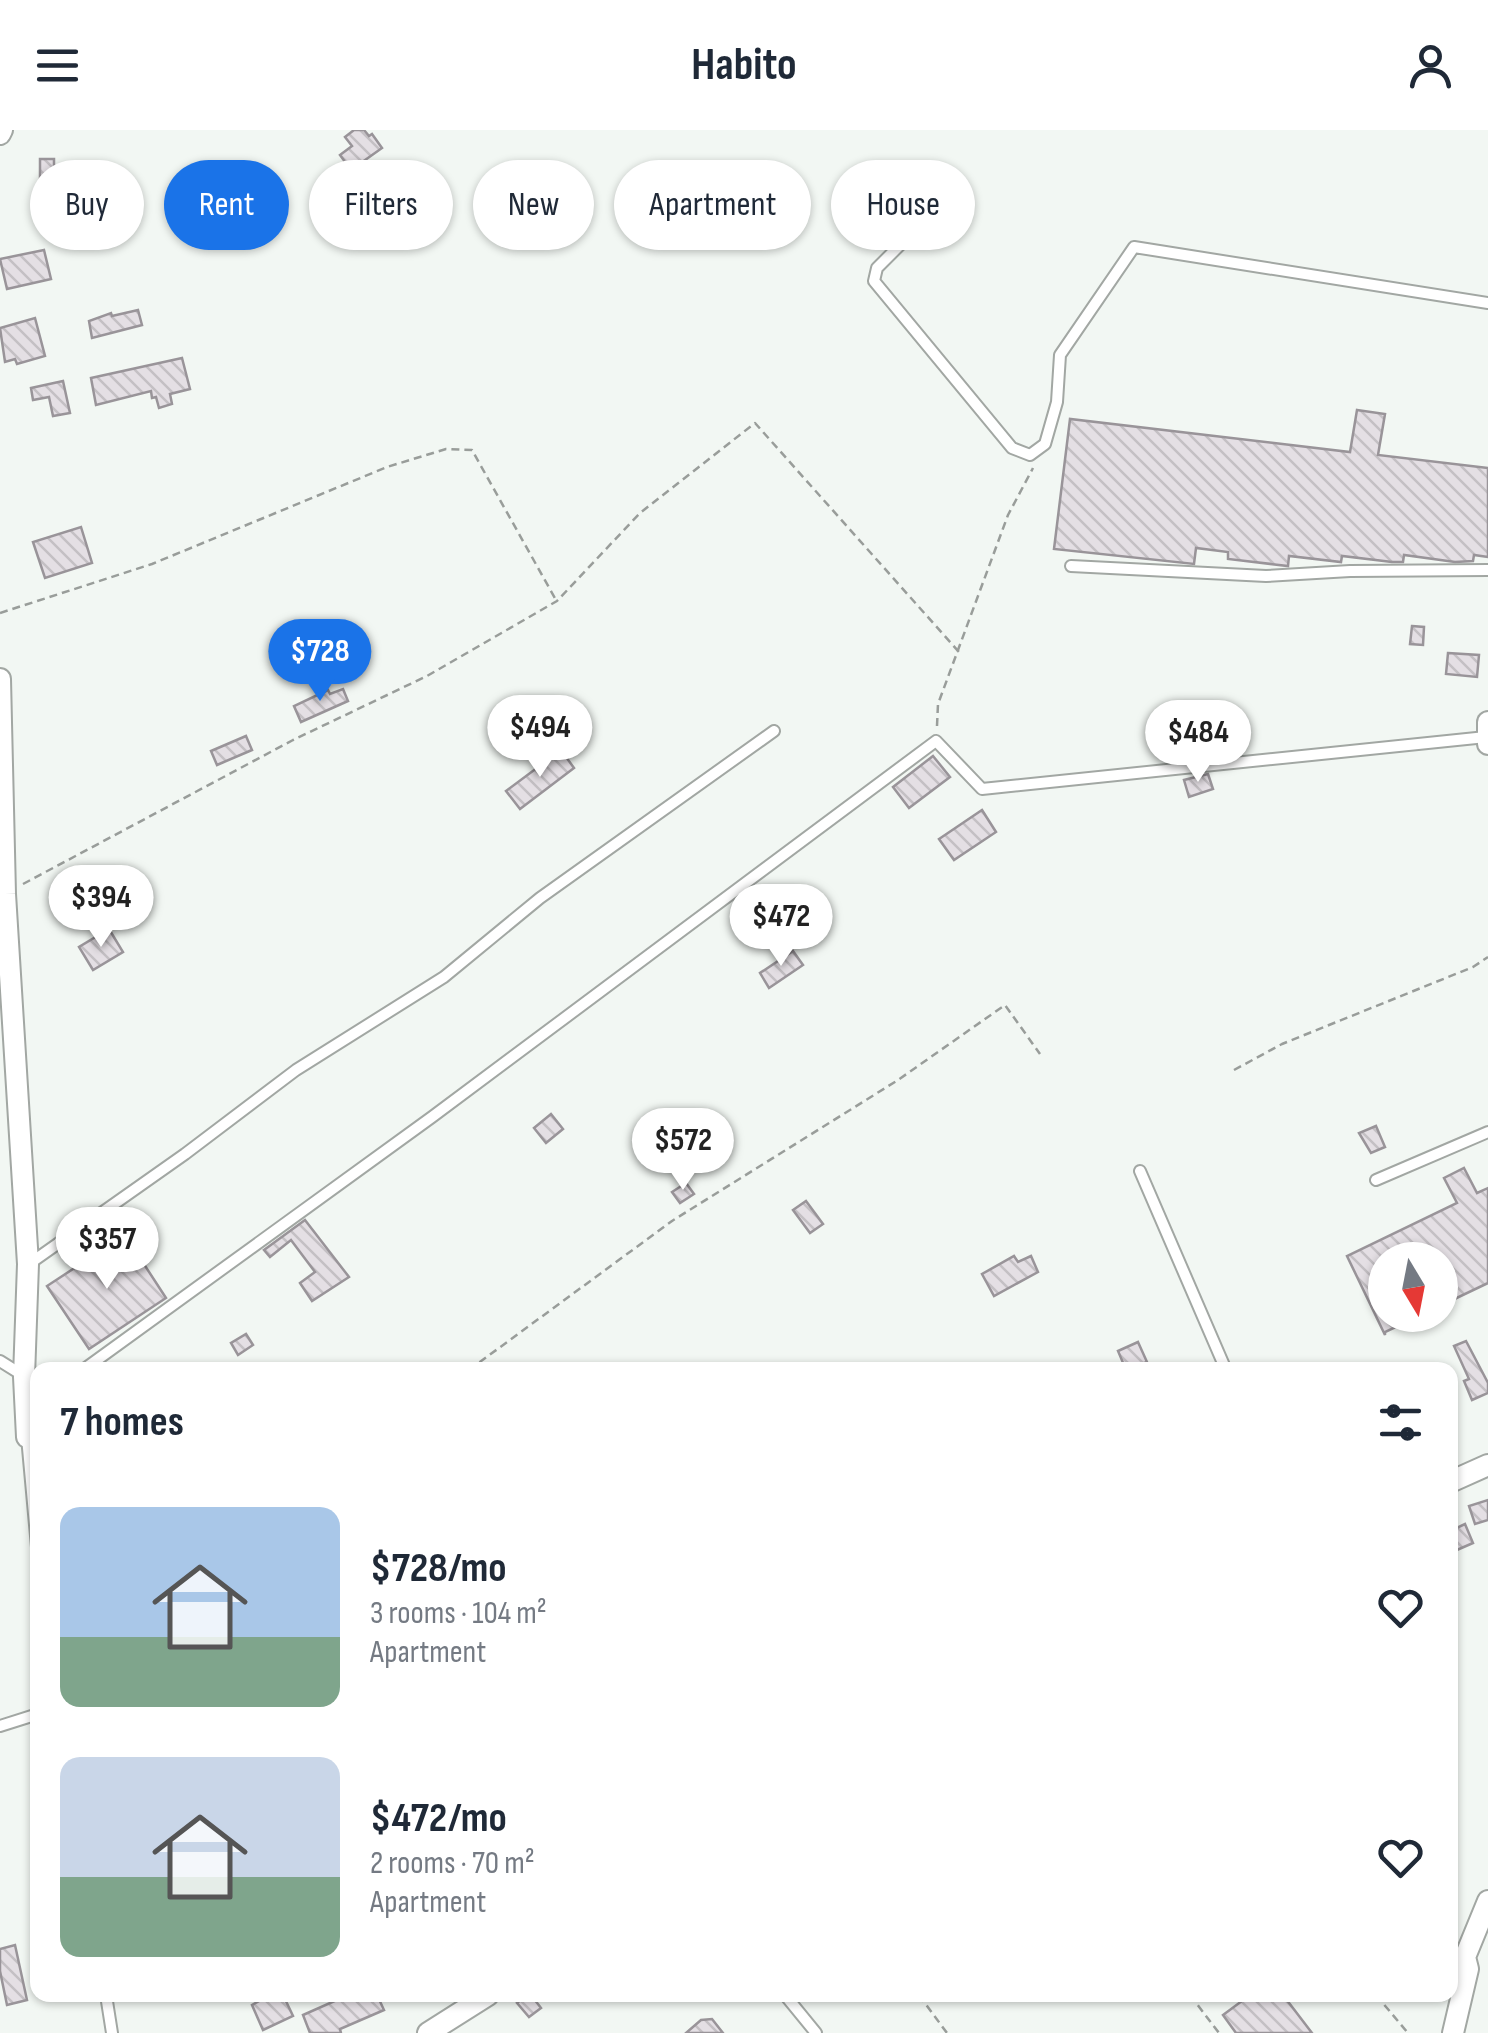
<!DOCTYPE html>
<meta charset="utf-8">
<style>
:root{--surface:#fff;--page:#f2f2f3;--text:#1f2937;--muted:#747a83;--accent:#1a73e8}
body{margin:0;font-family:"Sofia Sans Condensed",sans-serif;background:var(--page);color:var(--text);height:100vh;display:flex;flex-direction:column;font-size:38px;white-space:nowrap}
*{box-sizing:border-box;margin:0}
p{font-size:32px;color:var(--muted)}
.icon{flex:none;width:55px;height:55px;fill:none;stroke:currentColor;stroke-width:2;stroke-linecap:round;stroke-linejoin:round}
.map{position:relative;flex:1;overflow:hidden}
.panel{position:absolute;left:30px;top:1232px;width:1428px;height:640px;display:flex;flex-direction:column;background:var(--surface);border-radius:20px;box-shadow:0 2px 8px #0004}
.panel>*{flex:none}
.hud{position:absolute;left:30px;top:30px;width:1430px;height:90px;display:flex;gap:20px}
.needle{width:65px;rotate:170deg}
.buttons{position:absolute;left:1368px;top:1112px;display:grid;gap:20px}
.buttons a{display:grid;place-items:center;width:90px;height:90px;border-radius:50%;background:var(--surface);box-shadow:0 2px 8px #0004;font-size:50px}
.price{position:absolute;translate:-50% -85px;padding:0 22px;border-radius:35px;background:#fff;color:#222;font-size:32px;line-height:65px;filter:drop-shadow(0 2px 5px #0008)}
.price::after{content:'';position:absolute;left:50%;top:60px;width:30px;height:22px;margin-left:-15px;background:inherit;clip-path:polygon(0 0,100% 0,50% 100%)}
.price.on{background:var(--accent);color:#fff}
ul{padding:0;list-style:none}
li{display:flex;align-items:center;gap:30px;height:250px;padding:0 30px}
li span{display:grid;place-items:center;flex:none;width:280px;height:200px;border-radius:20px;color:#555}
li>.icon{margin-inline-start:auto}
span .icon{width:120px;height:120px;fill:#fffc;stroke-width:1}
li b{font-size:42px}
h2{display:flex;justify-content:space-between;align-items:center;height:120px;padding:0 30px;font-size:42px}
.chip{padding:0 35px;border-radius:45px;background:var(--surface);box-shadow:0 2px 8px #0004;font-size:35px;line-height:90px}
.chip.on{background:var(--accent);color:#fff}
header{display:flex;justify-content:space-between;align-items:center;height:130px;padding:0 30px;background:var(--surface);font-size:45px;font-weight:700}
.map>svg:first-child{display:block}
</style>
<header><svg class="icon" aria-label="menu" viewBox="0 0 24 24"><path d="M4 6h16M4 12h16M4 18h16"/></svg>Habito<svg class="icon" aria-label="person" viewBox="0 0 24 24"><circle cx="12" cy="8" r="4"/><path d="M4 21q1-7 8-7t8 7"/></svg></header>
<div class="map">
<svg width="1488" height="1903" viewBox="0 0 1488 1903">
<defs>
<pattern id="building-back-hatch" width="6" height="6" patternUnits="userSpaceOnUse" patternTransform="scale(2.5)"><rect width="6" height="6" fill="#e4dfe4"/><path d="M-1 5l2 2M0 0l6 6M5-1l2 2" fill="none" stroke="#c4c0c4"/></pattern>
</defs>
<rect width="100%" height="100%" fill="#f2f7f3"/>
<!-- building -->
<g fill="url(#building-back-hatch)" stroke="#999499" stroke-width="2.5">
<path d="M354 0H364L369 6 372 4 382 18 351 40 340 25 352 16 345 7Z"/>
<path d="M40 29H54V39L88 38 89 55 73 56V52H40Z"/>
<path d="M943 49 957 62 946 74 932 61Z"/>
<path d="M44 120 51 149 7 159 0 129Z"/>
<path d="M138 180 142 195 92 208 89 191 111 183 112 186Z"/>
<path d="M35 188 45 226 17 234 15 229 5 232 0 198Z"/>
<path d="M182 228 190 259 170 264 172 274 159 278 156 267 152 268 151 261 96 275 91 248Z"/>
<path d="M63 251 70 283 53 286 49 267 33 270 31 258Z"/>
<path d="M1357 280 1385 284 1378 325 1488 338V427L1474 425 1473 431 1455 432 1404 425 1403 432H1392L1342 426 1341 432 1289 426 1288 436 1228 429V422L1196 418 1194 434 1054 419 1070 289 1350 322Z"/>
<path d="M81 397 92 433 45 448 33 412Z"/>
<path d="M1412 496 1424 497 1423 515 1410 514Z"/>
<path d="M1448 523 1479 525 1477 547 1446 544Z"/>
<path d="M343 559 348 571 301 592 294 576 328 560 330 564Z"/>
<path d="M1201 578 1202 593 1188 594 1187 579Z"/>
<path d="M246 606 252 620 217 635 211 621Z"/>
<path d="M561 620 574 638 520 679 506 661Z"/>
<path d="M933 626 950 647 909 678 893 657Z"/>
<path d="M1208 644 1213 659 1189 667 1184 650Z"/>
<path d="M982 680 996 702 954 730 939 709Z"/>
<path d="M109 799 123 822 93 840 79 817Z"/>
<path d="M793 821 803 835 769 858 760 843Z"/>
<path d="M551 984 563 999 546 1013 534 998Z"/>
<path d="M1376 996 1385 1017 1371 1023 1359 1003Z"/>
<path d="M1464 1038 1477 1063 1488 1058V1153L1440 1176V1130H1385V1185H1421L1385 1202V1205L1347 1126 1457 1073 1444 1048Z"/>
<path d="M686 1053 694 1064 680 1073 672 1062Z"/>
<path d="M806 1071 823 1094 810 1103 793 1080Z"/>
<path d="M305 1090 349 1147 312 1171 300 1153 315 1142 291 1110 270 1127 264 1120Z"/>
<path d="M125 1105 166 1168 89 1219 47 1156Z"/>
<path d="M1014 1126 1018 1132 1031 1126 1038 1142 994 1166 982 1144Z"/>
<path d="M246 1204 253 1215 238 1225 231 1213Z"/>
<path d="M1466 1211 1488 1253V1263L1472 1270 1464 1251 1469 1249 1454 1216Z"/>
<path d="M1138 1212 1147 1232 1126 1240 1118 1221Z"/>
<path d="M1488 1370V1390L1475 1394 1469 1376Z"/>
<path d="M1465 1394 1473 1413 1450 1423V1401Z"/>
<path d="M15 1815 27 1870 7 1875 0 1841V1819Z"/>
<path d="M259 1865H283L293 1886 263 1900 252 1875 261 1870Z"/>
<path d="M348 1865H377L384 1880 340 1899 341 1903H310L303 1885Z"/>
<path d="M527 1865H531L541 1878 529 1887 517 1873Z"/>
<path d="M1250 1865H1283L1312 1903H1236L1223 1885Z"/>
<path d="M712 1889 723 1903H686L701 1890Z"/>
</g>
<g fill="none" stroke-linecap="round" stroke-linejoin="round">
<!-- service casing -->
<g stroke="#a2a7a3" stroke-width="14">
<g id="service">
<path d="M902 113 877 138 874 151 1012 318 1030 325 1045 314 1057 272 1060 225 1134 117 1488 173"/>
<path d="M1071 436 1266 446 1350 441 1488 440"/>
<path d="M1140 1041 1226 1240"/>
<path d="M1376 1050 1488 1002"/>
<path d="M29 1134 185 1024 296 940 444 847 540 768 774 601"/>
<path d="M0 1231 24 1246"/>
<path d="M83 1240 432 987 936 611 982 659 1486 607"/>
<path d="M38 1292 27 1307 38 1428"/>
<path d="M0 1596 38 1584"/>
<path d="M106 1865 112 1903"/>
<path d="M785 1865 816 1903"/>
</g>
</g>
<!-- minor casing -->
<g stroke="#a2a7a3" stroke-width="24">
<g id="minor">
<path d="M0 4 2 0"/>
<path d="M0 549 5 764 28 1134 24 1247 27 1307"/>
<path d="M1488 592V614"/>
<path d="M1450 1352 1488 1335"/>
<path d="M428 1903 488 1865"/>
<path d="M1453 1903 1468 1839 1465 1827 1488 1771"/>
</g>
</g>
<!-- path -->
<g stroke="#999d9a" stroke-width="2.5" stroke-dasharray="8 5" stroke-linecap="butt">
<path d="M0 483 152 434 387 337 446 319 472 320 556 470"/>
<path d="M937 596 938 574 1008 385 1033 338"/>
<path d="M23 754 293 610 427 546 557 471 640 383 755 293 959 522"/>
<path d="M1234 940 1282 914 1473 837 1488 827"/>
<path d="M469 1240 672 1091 898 950 1005 875 1040 924"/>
<path d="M919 1865 947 1903"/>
<path d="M1190 1865 1219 1903"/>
<path d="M1376 1865 1408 1903"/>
</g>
<!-- service -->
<use href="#service" stroke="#fff" stroke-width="10"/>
<!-- minor -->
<use href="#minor" stroke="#fff" stroke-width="20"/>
</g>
</svg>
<div class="buttons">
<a><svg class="needle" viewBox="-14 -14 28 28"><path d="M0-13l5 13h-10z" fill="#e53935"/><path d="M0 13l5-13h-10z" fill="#747a83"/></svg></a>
</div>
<b class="price on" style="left:320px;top:574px">$728</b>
<b class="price" style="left:540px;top:650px">$494</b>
<b class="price" style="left:1198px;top:655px">$484</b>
<b class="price" style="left:101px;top:820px">$394</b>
<b class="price" style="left:781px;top:839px">$472</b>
<b class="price" style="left:683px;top:1063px">$572</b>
<b class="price" style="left:107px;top:1162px">$357</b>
<div class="hud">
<a class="chip">Buy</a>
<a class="chip on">Rent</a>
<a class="chip">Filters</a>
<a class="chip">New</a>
<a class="chip">Apartment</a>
<a class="chip">House</a>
</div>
<section class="panel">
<h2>7 homes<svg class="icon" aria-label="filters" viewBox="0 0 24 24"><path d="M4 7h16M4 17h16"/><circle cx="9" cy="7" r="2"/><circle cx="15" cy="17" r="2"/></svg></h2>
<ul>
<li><span style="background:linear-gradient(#a9c7e8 65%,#7fa58c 0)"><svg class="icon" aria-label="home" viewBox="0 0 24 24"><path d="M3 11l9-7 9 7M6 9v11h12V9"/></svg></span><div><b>$728/mo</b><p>3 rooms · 104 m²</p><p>Apartment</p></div><svg class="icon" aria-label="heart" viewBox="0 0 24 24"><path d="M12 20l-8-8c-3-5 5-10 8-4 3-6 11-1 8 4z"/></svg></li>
<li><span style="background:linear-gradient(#c9d6e8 60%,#7fa58c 0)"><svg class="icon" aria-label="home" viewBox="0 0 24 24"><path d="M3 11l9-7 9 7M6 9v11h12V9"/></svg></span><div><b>$472/mo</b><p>2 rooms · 70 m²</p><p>Apartment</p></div><svg class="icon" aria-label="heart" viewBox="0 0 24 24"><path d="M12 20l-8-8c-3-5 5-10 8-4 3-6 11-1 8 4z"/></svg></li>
</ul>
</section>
</div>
